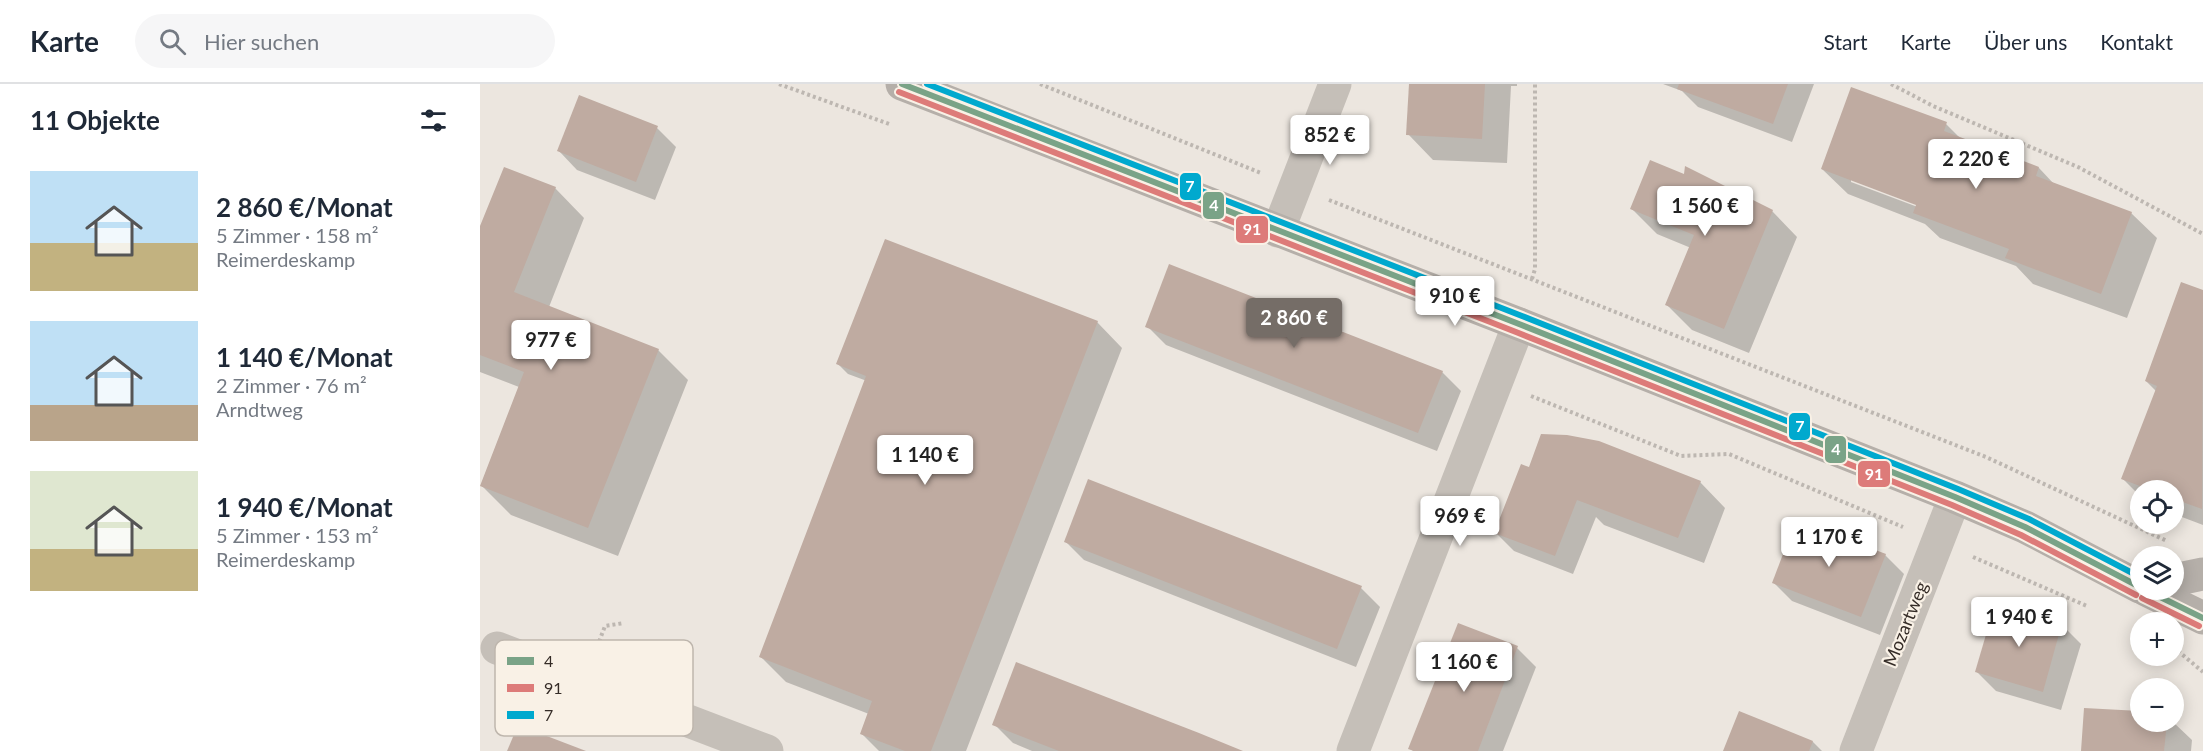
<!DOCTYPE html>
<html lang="de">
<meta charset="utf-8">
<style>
:root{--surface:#fff;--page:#f6f6f7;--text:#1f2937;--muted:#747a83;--line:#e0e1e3;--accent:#756d67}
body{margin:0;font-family:Lato,sans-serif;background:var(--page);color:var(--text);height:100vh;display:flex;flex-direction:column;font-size:22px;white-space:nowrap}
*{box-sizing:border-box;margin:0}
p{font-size:20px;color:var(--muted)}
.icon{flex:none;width:33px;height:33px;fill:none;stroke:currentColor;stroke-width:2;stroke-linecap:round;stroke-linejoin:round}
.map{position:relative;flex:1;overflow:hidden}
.panel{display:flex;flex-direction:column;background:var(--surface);width:480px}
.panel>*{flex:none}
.controls{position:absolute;left:1650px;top:396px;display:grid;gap:12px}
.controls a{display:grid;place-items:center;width:54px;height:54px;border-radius:50%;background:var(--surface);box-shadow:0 3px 15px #0003;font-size:30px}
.price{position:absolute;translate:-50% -51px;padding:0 14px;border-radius:6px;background:#fff;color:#222;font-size:20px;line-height:39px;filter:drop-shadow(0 2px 3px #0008)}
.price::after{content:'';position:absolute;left:50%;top:36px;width:18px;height:14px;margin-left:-9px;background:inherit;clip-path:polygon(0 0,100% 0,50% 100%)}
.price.selected{background:var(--accent);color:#fff}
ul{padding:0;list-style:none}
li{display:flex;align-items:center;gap:18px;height:150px;padding:0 30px}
li span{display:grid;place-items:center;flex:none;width:168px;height:120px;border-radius:0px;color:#555}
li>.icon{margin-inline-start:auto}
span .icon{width:72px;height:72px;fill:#fffc;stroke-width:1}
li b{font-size:26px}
h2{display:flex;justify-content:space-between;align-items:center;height:72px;padding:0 30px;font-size:26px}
header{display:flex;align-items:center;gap:36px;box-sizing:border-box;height:84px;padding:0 30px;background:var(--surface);border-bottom:2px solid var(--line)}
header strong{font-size:28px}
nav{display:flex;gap:33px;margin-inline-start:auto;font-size:21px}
.search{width:420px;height:54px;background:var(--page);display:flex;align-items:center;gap:15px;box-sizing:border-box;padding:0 21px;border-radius:33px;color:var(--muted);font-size:22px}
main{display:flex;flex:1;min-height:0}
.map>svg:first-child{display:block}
</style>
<header>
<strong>Karte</strong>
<div class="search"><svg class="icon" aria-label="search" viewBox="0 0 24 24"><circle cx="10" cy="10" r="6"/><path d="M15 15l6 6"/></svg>Hier suchen</div>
<nav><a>Start</a><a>Karte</a><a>Über uns</a><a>Kontakt</a></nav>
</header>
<main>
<section class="panel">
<h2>11 Objekte<svg class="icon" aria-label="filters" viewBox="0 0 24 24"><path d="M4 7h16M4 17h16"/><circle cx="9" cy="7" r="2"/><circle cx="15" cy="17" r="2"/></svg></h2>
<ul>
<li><span style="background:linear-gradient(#bfe0f5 60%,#c2b280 0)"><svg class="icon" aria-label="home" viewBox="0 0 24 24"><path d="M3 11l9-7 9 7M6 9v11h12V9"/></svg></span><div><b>2 860 €/Monat</b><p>5 Zimmer · 158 m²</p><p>Reimerdeskamp</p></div></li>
<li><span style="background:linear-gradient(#bfe0f5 70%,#b9a48a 0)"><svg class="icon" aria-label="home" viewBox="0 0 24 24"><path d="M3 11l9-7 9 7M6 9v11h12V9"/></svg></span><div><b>1 140 €/Monat</b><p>2 Zimmer · 76 m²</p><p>Arndtweg</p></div></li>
<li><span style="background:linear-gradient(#dfe7d0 65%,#c2b280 0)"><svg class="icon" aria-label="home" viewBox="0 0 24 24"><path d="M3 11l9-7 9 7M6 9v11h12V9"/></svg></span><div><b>1 940 €/Monat</b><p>5 Zimmer · 153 m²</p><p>Reimerdeskamp</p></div></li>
</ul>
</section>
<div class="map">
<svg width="1723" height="667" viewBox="0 0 1723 667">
<rect width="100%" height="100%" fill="#ece6df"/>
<!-- shadow -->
<g fill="#0003" fill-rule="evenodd">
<path d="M930 0H1037V2H1031L1027 79 953 76 928 50Z"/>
<path d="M1183 0H1334L1312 58 1218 23 1202 7Z"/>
<path d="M100 13 177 44 196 63 175 116 97 86 79 67Z"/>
<path d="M1466 40 1482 56 1559 84 1574 100 1651 129 1677 154 1647 234 1553 200 1536 182 1460 154 1445 140 1368 110 1342 85ZM1371 95 1444 122 1443 125 1371 98Z"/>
<path d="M75 104 104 134 69 223 178 266 208 296 138 472 31 431 1 401 39 303 0 288V147Z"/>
<path d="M1151 124 1292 127 1317 153 1269 269 1212 246 1187 221 1211 164 1177 150Z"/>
<path d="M1702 200 1723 208V441L1694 430V406H1660V412L1643 395 1676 307 1666 297Z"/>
<path d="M617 238 642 264 486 667H399L381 649 389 630 306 598 281 573 387 297 368 290 358 280Z"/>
<path d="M667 242 962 288 981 307 957 367 686 261Z"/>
<path d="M1055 387 1220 398 1245 424 1224 479 1124 441 1116 433 1093 490 1034 467 1015 448Z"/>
<path d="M585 457 881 504 900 523 876 583 604 476Z"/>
<path d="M1405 471 1424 490 1400 551 1312 517 1293 498Z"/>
<path d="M1516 522 1582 541 1601 560 1581 626 1516 607 1497 588Z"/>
<path d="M979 541 1037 564 1056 583 1023 667H933L930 664Z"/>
<path d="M1606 625 1660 629V638H1693L1712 656 1711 667H1603Z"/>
<path d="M1260 629 1333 658 1342 667H1245Z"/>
<path d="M514 640 758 667H552L533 659Z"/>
</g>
<!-- building -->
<g fill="#bfaba1">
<path d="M929 0H1005L1002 55 926 51Z"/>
<path d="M1199 0H1308L1293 40 1197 5Z"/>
<path d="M1371 3 1467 38 1464 47 1559 83 1556 92 1652 128 1621 210 1525 174 1529 165 1433 129 1436 121 1341 85Z"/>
<path d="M99 11 178 42 156 98 77 67Z"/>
<path d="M1170 76 1204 90 1205 82 1293 126 1244 245 1185 221 1214 151 1150 125Z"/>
<path d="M24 83 76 103 34 208 179 265 108 444 0 402 44 288 0 271V142Z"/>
<path d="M405 155 618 237 451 667H425L380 650 392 617 279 573 386 292 356 280Z"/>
<path d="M689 180 963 287 938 349 665 243Z"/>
<path d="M1701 198 1723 206 1722 425 1694 415V406H1671L1641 395 1677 302 1665 297Z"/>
<path d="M1061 350 1087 351 1119 357 1221 397 1198 454 1097 416 1075 472 1014 449 1041 380 1049 383Z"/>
<path d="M608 395 882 502 857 565 584 458Z"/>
<path d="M1316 436 1406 470 1381 533 1292 499Z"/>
<path d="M1515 520 1582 539 1563 608 1495 588Z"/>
<path d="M978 539 1038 562 998 667H934L928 665Z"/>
<path d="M536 578 719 649 763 667H579L512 641Z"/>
<path d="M1604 624 1660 627V638H1687L1684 667H1601Z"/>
<path d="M1259 627 1333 657 1329 667H1243Z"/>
<path d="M38 641 106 667H27Z"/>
</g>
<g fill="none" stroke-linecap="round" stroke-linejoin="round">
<!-- path -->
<g stroke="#bdb7b1" stroke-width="4" stroke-dasharray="3 3" stroke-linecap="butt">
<path d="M299 0 409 40"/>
<path d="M560 0 781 89"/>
<path d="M1411 0 1453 22 1598 83 1723 150"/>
<path d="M849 116 1506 373 1687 457"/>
<path d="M1052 195 1055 185V0"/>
<path d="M1051 312 1201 372 1249 370 1423 443"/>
<path d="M1493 473 1607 522"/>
<path d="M117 563 125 542 144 539"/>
<path d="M1698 567 1723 588"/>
</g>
<!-- street -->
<g stroke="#c5bfb8" stroke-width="33">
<path d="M798 147 855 0"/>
<path d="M17 564 287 667"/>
<path d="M873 667 1039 240"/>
<path d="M1376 667 1475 413"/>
</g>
<!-- secondary -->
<g stroke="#b5afa9" stroke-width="33">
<path d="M422 0 1039 240 1475 413 1545 443 1660 503"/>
<path d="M1694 496 1723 490"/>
<path d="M1666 506 1723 534"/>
</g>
<!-- bus-1 casing -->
<g stroke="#f9f1e6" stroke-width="10">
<g id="bus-1">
<path d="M422 0 1039 240 1475 413 1545 443 1660 503"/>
<path d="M1666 506 1723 534"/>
</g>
</g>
<!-- bus-2 casing -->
<g stroke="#f9f1e6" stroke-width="10">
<g id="bus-2">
<path d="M419 8 1036 248 1472 421 1541 451 1656 511"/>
<path d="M1662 514 1719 542"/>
</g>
</g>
<!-- bus-3 casing -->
<g stroke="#f9f1e6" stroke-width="10">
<path id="bus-3" d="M447 0 1042 232 1478 405 1549 435 1660 493"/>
</g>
<!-- bus-1 -->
<use href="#bus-1" stroke="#7aa387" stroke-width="6"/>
<!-- bus-2 -->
<use href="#bus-2" stroke="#dd7b79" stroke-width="6"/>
<!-- bus-3 -->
<use href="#bus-3" stroke="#00a9ce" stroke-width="6"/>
</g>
<g text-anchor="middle" stroke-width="4.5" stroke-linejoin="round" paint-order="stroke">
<!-- street labels -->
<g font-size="18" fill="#352c27" stroke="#f9f1e6">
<text transform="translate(1426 540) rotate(-68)" y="6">Mozartweg</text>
</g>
</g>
<!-- legend -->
<rect x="15" y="556" width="198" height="96" rx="9" fill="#f9f1e6" stroke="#beb6ad" stroke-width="1.5"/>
<rect x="27" y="573" width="27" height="8" fill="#7aa387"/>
<rect x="27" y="600" width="27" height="8" fill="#dd7b79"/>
<rect x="27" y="627" width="27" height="8" fill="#00a9ce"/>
<g font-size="16" fill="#352c27">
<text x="64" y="583">4</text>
<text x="64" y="610">91</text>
<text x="64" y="637">7</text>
</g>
<g stroke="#f9f1e6" stroke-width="2">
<rect x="699" y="88" width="23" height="29" rx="6" fill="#00a9ce"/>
<rect x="722" y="107" width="23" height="29" rx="6" fill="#7aa387"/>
<rect x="755" y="131" width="34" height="29" rx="6" fill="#dd7b79"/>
<rect x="1308" y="328" width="23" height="29" rx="6" fill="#00a9ce"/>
<rect x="1344" y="351" width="23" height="29" rx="6" fill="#7aa387"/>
<rect x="1377" y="376" width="34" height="28" rx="6" fill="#dd7b79"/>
</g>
<g font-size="16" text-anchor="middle" font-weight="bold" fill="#fff">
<text x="710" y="108">7</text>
<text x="734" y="127">4</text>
<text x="772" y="151">91</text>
<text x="1320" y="348">7</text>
<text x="1356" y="371">4</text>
<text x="1394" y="396">91</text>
</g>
</svg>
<div class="controls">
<a><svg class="icon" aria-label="locate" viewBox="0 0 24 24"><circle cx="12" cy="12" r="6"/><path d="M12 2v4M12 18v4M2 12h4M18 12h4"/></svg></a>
<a><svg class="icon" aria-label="layers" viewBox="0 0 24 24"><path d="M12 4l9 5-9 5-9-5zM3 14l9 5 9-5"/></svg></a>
<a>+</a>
<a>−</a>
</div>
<b class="price" style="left:850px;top:82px">852 €</b>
<b class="price" style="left:1496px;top:106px">2 220 €</b>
<b class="price" style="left:1225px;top:153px">1 560 €</b>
<b class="price" style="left:975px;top:243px">910 €</b>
<b class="price selected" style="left:814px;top:265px">2 860 €</b>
<b class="price" style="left:71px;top:287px">977 €</b>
<b class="price" style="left:445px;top:402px">1 140 €</b>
<b class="price" style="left:980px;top:463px">969 €</b>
<b class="price" style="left:1349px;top:484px">1 170 €</b>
<b class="price" style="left:1539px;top:564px">1 940 €</b>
<b class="price" style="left:984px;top:609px">1 160 €</b>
</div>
</main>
